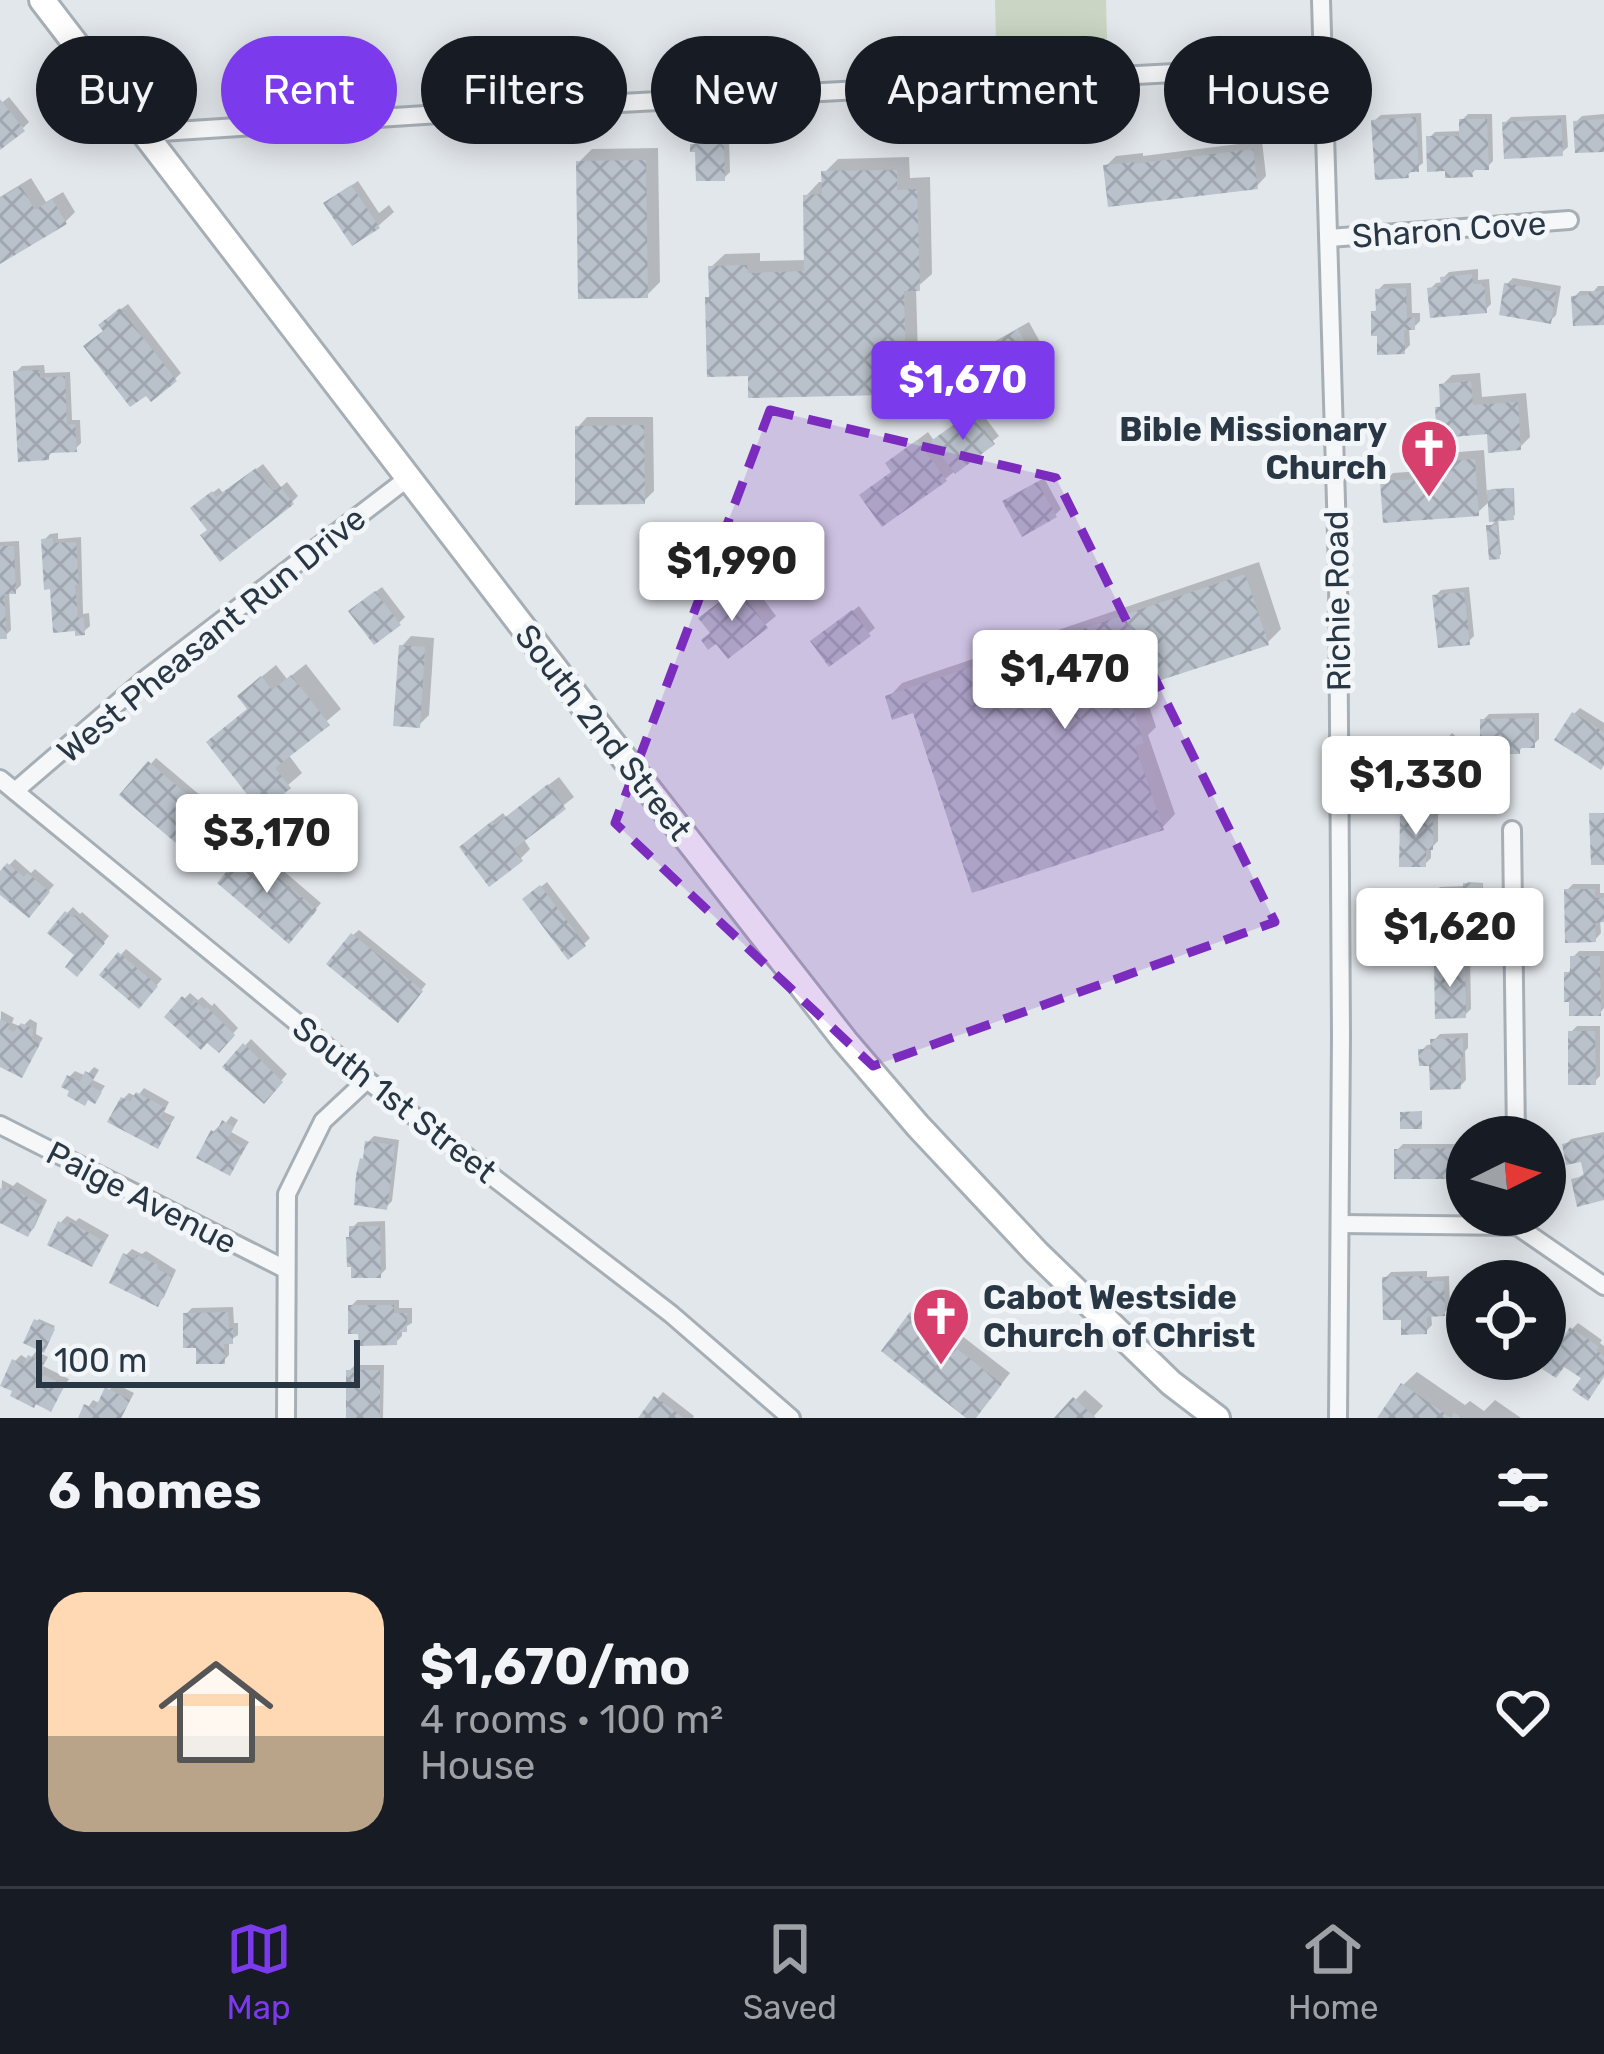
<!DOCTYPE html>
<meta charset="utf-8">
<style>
:root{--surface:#171b24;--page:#20242c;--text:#f1f3f6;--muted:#9ea1a6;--line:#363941;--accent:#7c3aed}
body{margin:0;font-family:Rubik,sans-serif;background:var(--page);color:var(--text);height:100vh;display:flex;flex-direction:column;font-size:45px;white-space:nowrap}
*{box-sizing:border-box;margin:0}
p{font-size:39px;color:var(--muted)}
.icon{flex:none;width:66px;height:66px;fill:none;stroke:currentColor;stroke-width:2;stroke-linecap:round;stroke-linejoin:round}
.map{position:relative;height:1418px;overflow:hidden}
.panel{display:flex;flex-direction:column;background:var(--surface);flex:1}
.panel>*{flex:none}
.top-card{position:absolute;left:36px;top:36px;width:1533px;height:108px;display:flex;gap:24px}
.needle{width:78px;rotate:85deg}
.fabs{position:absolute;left:1446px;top:1116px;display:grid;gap:24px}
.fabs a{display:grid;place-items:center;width:120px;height:120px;border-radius:50%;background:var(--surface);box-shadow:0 6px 30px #0003;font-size:60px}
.scale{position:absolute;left:36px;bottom:30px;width:324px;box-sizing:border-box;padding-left:12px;border:6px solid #293745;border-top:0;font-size:33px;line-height:42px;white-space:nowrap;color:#293745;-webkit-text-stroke:9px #f2f6f8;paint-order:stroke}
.price{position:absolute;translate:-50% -102px;padding:0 27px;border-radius:12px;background:#fff;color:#222;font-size:39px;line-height:78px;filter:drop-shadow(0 3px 6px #0008)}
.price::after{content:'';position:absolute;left:50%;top:72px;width:36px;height:27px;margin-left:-18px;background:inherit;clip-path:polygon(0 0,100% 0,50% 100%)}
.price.on{background:var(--accent);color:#fff}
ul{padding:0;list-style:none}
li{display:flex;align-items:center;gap:36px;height:300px;padding:0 48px}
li+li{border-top:3px solid var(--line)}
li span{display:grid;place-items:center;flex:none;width:336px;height:240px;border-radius:36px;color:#555}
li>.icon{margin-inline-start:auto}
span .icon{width:144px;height:144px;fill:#fffc;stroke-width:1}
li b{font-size:51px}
h2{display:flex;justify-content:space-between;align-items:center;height:144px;padding:0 48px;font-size:51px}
.pill{padding:0 42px;border-radius:54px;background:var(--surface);box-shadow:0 6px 30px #0003;font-size:42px;line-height:108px}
.pill.on{background:var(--accent);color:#fff}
.tab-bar{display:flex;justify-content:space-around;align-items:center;height:168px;border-top:3px solid var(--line);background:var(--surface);font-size:33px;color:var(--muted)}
.tab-bar a{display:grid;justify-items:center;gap:6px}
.tab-bar .on{color:var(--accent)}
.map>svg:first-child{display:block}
</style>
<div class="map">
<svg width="1604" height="1418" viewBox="0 0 1604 1418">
<defs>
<pattern id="building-cross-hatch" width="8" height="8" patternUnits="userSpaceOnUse" patternTransform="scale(3)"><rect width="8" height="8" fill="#b9c1ca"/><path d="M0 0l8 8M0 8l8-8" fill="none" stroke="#9fa6af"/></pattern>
</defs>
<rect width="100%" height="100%" fill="#e2e7eb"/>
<!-- pitch -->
<path fill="#cad6c3" d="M995 0H1106L1107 39 996 43Z"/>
<!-- shadow -->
<g fill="#0003">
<path d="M9 97 29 122 23 128 0 104Z"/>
<path d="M1421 113 1423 163 1407 175 1374 121 1381 115Z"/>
<path d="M1468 114H1492L1493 161 1487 167H1478L1471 174 1429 138 1435 132 1462 131V120Z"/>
<path d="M1604 114V149L1576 122 1582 116Z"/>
<path d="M1566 115 1568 147 1561 153 1505 123 1511 117Z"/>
<path d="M729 138 730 172 724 178 693 145 699 139Z"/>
<path d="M1262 141 1266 176 1257 186 1106 166 1116 156 1143 153V156Z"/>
<path d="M658 148 660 282 647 295 579 162 592 149Z"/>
<path d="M909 157 910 178 930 177 932 274 916 288 918 355 900 377 750 373 708 298 712 294 711 267 725 254 760 253V261L807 260 806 196 819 182H824V173L838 159Z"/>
<path d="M31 178 46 202 63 192 75 212 65 222 0 261V197Z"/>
<path d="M358 181 379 213 389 205 394 212 378 226 333 198Z"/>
<path d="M1478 269V280L1489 279 1491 304 1485 310 1430 289 1436 283 1443 282V278L1449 272Z"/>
<path d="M1513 278 1561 286 1556 315 1550 321 1507 284Z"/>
<path d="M1411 283 1412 313H1420V321L1414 327H1409L1410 345 1404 351 1374 312 1379 307 1378 290 1384 284Z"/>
<path d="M1598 286H1604V322L1574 297 1580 291H1594Z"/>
<path d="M128 304 181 373 175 379 106 330 108 319Z"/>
<path d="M1029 322 1046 353 1036 362 952 369 962 360Z"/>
<path d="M44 365 45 373 70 372 72 420H80L81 443 75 449 54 450 48 457 16 372 22 366Z"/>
<path d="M1480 373 1482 397 1526 393 1530 437 1520 447 1438 408 1443 403 1442 385 1452 375Z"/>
<path d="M978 408 999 436 945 479 894 471 899 454 928 432 935 442Z"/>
<path d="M587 417H653L654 491 644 501 578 427Z"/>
<path d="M1484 450 1487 494 1492 489 1514 488 1515 515 1498 518 1501 554 1499 556 1490 527 1498 518 1491 500 1477 513 1383 483 1393 473 1436 470V463L1446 453Z"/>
<path d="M263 464 281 487 287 482 298 496 292 502 210 529 200 502 219 488 224 494Z"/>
<path d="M1044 478 1061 509 1055 515 1012 496Z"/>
<path d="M58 533V539L81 537 83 614 89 613 90 626 83 632 44 540 50 534Z"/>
<path d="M19 541 21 585 15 591H9L11 630 5 636H0V542Z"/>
<path d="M1259 562 1281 629 1267 643 1141 683 1156 727 1148 735 1175 814 1162 828 889 697 902 683Z"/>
<path d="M749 580 776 616 729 655 713 632 712 609Z"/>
<path d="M382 587 405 617 399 623 358 605Z"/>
<path d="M1469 587 1474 636 1468 642 1435 596 1441 590Z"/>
<path d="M859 606 875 628 869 633 820 636Z"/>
<path d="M411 636 434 638 429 715 419 725 402 646Z"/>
<path d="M306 664 341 709 288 754 302 773 261 808 250 707 254 683 276 665 287 679Z"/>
<path d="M1580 708 1604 723V762L1574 714Z"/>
<path d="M1539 713V739L1533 745H1524L1519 751 1483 720 1489 714Z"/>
<path d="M1452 733 1470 749 1433 790 1415 774Z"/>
<path d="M156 758 221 813 189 850 124 795Z"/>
<path d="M559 777 574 797 523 838 530 849 521 858 472 837 503 813 506 817Z"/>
<path d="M1420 803H1438V841L1431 848V858L1425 864 1403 818 1409 812H1414Z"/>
<path d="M253 845 321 903 289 940 221 882Z"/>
<path d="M15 859 31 873 35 869 54 885 28 914 0 891V875Z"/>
<path d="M547 882 590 938 584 944 532 894Z"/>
<path d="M1468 882 1483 883V899L1469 901V910L1464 915V932L1458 938 1434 893 1440 887 1464 886Z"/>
<path d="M1573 884H1600V893H1604V919L1600 920 1601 933 1595 940 1567 890Z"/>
<path d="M73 907 80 914 82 912 109 936 83 967 67 913Z"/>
<path d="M359 930 426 984 404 1013 353 935Z"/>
<path d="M126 949 162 979 145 999 103 975Z"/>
<path d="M1579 951H1604V1008L1600 1013 1567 974 1573 967V957Z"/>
<path d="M1470 955 1471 1009 1465 1015 1437 962 1443 956Z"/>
<path d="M190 993 198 1000 202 997 212 1006 214 1003 238 1028 219 1049 168 1016Z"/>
<path d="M1 1011 14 1018 12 1023 22 1027 30 1019 37 1023 36 1034 43 1038 21 1075 0 1064Z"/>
<path d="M1577 1026H1600V1076L1594 1082 1571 1032Z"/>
<path d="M1468 1033V1048L1465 1051 1466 1080 1460 1086 1421 1051 1427 1045 1434 1044V1040L1440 1034Z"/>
<path d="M251 1039 287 1074 264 1100 226 1067Z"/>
<path d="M94 1067 99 1070 93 1080 105 1086 95 1100 69 1077 75 1071 86 1076Z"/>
<path d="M144 1088 169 1102 164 1112 175 1117 157 1145 123 1099 129 1093 137 1097Z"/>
<path d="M231 1116 238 1120 231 1132 249 1142 229 1173 213 1132 219 1126 222 1128Z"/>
<path d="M1604 1132V1197L1574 1180 1586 1173 1583 1158 1565 1145 1571 1139Z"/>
<path d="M374 1136 399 1140 392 1201 386 1207 366 1156 368 1142Z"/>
<path d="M1403 1144H1467V1174L1397 1150Z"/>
<path d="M2 1180 13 1186 17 1182 47 1200 34 1228 28 1234 0 1220Z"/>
<path d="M67 1216 76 1221 79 1218 109 1235 92 1264 61 1222Z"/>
<path d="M385 1221 386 1269 380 1275 352 1228 358 1222Z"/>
<path d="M132 1249 142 1254 146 1251 176 1270 164 1297 158 1303 126 1255Z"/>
<path d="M1427 1271V1277L1449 1276 1450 1307 1444 1313 1431 1314 1432 1325 1426 1331 1404 1317 1385 1278 1391 1272Z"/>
<path d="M357 1300H399V1308H412V1323L402 1329V1336L396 1342 351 1306Z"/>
<path d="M922 1305 1010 1373 982 1409 913 1314Z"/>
<path d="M233 1307 234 1323H238V1335L229 1341V1355L223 1361 199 1345 186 1314 192 1308Z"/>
<path d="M39 1319 55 1326 40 1353 48 1357 43 1366 69 1379 51 1408 15 1361 21 1355 29 1360 39 1348 37 1321Z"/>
<path d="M1578 1323 1602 1340 1600 1343 1604 1346V1375L1585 1377 1572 1329Z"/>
<path d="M355 1365H384L383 1418H349V1371Z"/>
<path d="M1417 1372 1465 1405 1470 1401 1484 1411 1495 1400 1521 1418H1381L1403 1385Z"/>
<path d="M114 1383 134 1393 121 1418H81L93 1400 101 1404Z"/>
<path d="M1085 1390 1103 1406 1092 1418H1058Z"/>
<path d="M663 1392 694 1416 693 1418H642Z"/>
</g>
<!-- building -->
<g fill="url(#building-cross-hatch)">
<path d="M0 99 25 131 0 150Z"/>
<path d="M1416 117 1419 172H1408L1409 178 1375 180 1371 120Z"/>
<path d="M1459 119H1487L1489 170H1472L1473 177 1445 178V171L1427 172 1426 136H1459Z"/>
<path d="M1561 119 1563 156 1504 159 1502 122Z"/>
<path d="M1604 119V152L1575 153 1573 121Z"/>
<path d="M724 143 725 181H696L695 152H690V144Z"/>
<path d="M1253 149 1258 189 1108 207 1103 165 1134 162V164Z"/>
<path d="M646 160 648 298 578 299 576 161Z"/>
<path d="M897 170V190L917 189 920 291H904L906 371 887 395 748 398V376L707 377 705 297H709L708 266 747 265 748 273 804 271 803 195 822 194 821 171Z"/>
<path d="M351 185 380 228 352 246 323 203Z"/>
<path d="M21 186 35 210 52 199 67 224 0 264V198Z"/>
<path d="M1472 274 1473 284H1484L1487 313 1430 318 1427 288 1441 286 1440 277Z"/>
<path d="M1504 283 1556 292 1551 324 1499 315Z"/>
<path d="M1406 288 1407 318 1415 317V330H1404L1405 354 1377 355V336H1371V311H1376L1375 289Z"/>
<path d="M1589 291H1604V325L1573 326 1571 296 1589 295Z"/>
<path d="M120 308 177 381 151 402 146 396 130 407 83 346 103 331 98 325Z"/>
<path d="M1018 329 1038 365 968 404 948 369Z"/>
<path d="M40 370V378L65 376 67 425 75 424 77 452 49 453V460L18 462 13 371Z"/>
<path d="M1471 381 1473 405 1518 402 1521 450 1488 453 1487 434 1441 438 1440 423 1436 424 1435 407H1440L1439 384Z"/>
<path d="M971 412 995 444 955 474 931 441Z"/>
<path d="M644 425 645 504 575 505V426Z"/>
<path d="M917 440 947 481 882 527 859 495 891 472 885 463Z"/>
<path d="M1475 459 1479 516 1383 523 1380 481 1434 478 1433 462Z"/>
<path d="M256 468 273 491 280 486 294 504 220 562 200 535 207 530 190 508 212 491 216 497Z"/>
<path d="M1037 482 1057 517 1022 537 1002 501Z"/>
<path d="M1513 488 1514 520 1489 522 1487 490Z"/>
<path d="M1486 525H1497L1500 559 1489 560Z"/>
<path d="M53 538V543L76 542 79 585H75L78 618H84L85 635 75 636V631L53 633 50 589 44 590 41 539Z"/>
<path d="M0 546H14L16 594H4L7 639H0Z"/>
<path d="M1245 574 1269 645 1127 691 1144 743 1135 746 1164 830 972 893 913 713 892 720 885 696Z"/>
<path d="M738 588 768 628 728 659 716 644 708 650 701 640 710 633 698 618Z"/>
<path d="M375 591 401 625 374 645 348 611Z"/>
<path d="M1464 592 1470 645 1438 648 1432 595Z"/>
<path d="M852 610 871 636 829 667 810 641Z"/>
<path d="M399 645 425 647 420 728 393 726Z"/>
<path d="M291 675 330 725 275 768 291 788 261 812 206 742 247 709 237 696 261 676 272 690Z"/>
<path d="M1572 712 1604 732V765L1601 770 1554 740Z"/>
<path d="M1534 718 1535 748H1520V754H1493V750H1480V719Z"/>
<path d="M1444 736 1467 756 1433 794 1411 774Z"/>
<path d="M148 761 217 821 189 854 119 795Z"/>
<path d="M548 784 566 809 514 849 523 861 489 887 459 847 492 821 495 825Z"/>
<path d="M1411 808H1433V850H1426V867H1399L1400 816H1411Z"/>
<path d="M1589 813H1604V865H1591Z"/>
<path d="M245 849 317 910 289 944 217 883Z"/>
<path d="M7 863 24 877 27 873 50 892 29 918 0 895V871Z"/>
<path d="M1463 883 1482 884V904H1463Z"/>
<path d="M540 885 586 946 568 960 522 899Z"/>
<path d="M1564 889H1595V898H1604V922L1595 923 1596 942 1565 943Z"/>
<path d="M1458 891 1459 910H1464V919H1459L1460 941 1432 942 1431 892Z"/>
<path d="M65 911 73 918 75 915 105 943 77 977 65 967 74 955 47 933Z"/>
<path d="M351 933 423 991 398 1023 326 964Z"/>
<path d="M118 952 158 986 139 1009 99 975Z"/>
<path d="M1570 956H1600L1601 1016H1569V1002H1564V972H1570Z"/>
<path d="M1465 960 1466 1018 1435 1019 1434 961Z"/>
<path d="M182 996 191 1004 194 1000 204 1009 207 1007 235 1035 219 1053 207 1043 201 1050 164 1017Z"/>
<path d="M0 1019 10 1024 8 1029 14 1032 21 1023 33 1029 32 1040 40 1044 22 1078 0 1067Z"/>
<path d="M1568 1031H1595L1596 1085H1568Z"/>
<path d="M1463 1038V1057H1460L1461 1089 1430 1090 1429 1066H1419L1418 1049H1431L1430 1039Z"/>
<path d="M243 1043 283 1082 264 1104 222 1067Z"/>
<path d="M85 1071 95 1076 90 1086 102 1092 95 1104 88 1100 85 1106 67 1096 69 1091 61 1087 67 1075 80 1082Z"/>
<path d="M136 1092 166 1108 160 1118 171 1124 158 1149 107 1122 121 1097 130 1102Z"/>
<path d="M1422 1111V1129H1400V1112Z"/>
<path d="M222 1120 234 1127 228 1139 245 1148 230 1176 196 1158 211 1130 216 1133Z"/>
<path d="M1601 1135 1604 1150V1200L1577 1207 1571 1179 1584 1176 1581 1162 1566 1165 1562 1144Z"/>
<path d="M365 1141 395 1145 387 1210 354 1205 356 1175 360 1158 363 1159Z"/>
<path d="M1466 1148 1467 1179H1394V1149Z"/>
<path d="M8 1186 43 1206 28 1237 0 1223V1188L5 1191Z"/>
<path d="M58 1221 68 1226 70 1222 105 1242 92 1267 47 1245Z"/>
<path d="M349 1226H380L381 1278H351V1267H347L346 1237H349Z"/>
<path d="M123 1253 135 1259 137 1255 158 1265 157 1269 172 1276 158 1307 109 1283Z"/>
<path d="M1422 1276V1281H1444L1445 1316 1427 1317V1334L1401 1335V1320H1383L1382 1277Z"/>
<path d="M348 1305H394V1313H407V1332H397V1345L359 1346 358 1334H348Z"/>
<path d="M228 1312 229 1328H233V1344H224L225 1364H196V1348H183V1313Z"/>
<path d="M910 1312 1002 1384 976 1418H966L881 1351Z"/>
<path d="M34 1319 55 1329 44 1353 23 1343Z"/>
<path d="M1570 1327 1599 1347 1596 1350 1604 1356V1377L1588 1401 1572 1390 1581 1378 1564 1367 1556 1378 1542 1369Z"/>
<path d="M28 1355 44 1363 39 1373 65 1385 51 1412 36 1404 34 1408 10 1396 12 1391 0 1386 12 1359 23 1365Z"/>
<rect x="346" y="1370" width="34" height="48"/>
<path d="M1401 1383 1451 1418 1454 1412 1462 1418H1377Z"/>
<path d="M105 1387 130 1400 121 1418H78L84 1404 95 1409Z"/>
<path d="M654 1396 684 1418H638Z"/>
<path d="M1073 1397 1096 1418H1054Z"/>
</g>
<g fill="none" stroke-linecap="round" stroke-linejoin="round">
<!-- minor casing -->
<g stroke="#a7afb6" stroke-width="22">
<g id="minor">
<path d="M1321 0 1338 569 1341 1036 1338 1418"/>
<path d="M145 133 566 106 1321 65"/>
<path d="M1329 238 1569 220"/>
<path d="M0 779 367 1080 671 1314 791 1418"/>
<path d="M15 791 143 681 408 478"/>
<path d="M1512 830 1516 1137"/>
<path d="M0 1125 285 1269"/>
<path d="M1340 1224 1517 1226 1604 1286"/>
<path d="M286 1418 287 1194 323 1121 367 1080"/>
</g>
</g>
<!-- secondary casing -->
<g stroke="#a7afb6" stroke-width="30">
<path id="secondary" d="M42 0 588 712 845 1041 918 1126 1036 1252 1171 1383 1217 1418"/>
</g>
<!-- minor -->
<use href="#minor" stroke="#f5f7f9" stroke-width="16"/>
<!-- secondary -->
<use href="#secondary" stroke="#fff" stroke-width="24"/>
</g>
<!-- marked area -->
<path fill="#7b2cbf" fill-opacity="0.2" stroke="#7b2cbf" stroke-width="9" stroke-dasharray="24 15" stroke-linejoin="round" d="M770 410 1056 478 1275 922 873 1066 615 823Z"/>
<!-- icons -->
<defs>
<g id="church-pin" transform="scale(3)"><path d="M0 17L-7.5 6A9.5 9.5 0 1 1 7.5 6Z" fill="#d7406c" stroke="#f2f6f8"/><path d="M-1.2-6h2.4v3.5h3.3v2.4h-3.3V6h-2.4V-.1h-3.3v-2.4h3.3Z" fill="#fff"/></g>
</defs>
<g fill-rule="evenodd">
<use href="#church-pin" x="1429" y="448"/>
<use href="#church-pin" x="941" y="1316"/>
</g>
<g text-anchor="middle" stroke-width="10" stroke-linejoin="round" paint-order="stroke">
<!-- street labels -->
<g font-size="33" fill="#293745" stroke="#f2f6f8">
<text transform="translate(1449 229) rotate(-4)" y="12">Sharon Cove</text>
<text transform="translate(1337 601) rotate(-91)" y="12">Richie Road</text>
<text transform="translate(211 634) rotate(-39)" y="12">West Pheasant Run Drive</text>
<text transform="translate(604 732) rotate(52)" y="12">South 2nd Street</text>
<text transform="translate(395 1099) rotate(38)" y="12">South 1st Street</text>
<text transform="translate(142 1197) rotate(27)" y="12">Paige Avenue</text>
</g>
<!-- poi labels -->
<g font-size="33" font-weight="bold" fill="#293745" stroke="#f2f6f8" text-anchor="end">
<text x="1387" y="441">Bible Missionary<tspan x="1387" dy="38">Church</tspan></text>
<text x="983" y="1309" text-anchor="start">Cabot Westside<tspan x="983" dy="38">Church of Christ</tspan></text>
</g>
</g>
</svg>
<div class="fabs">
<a><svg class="needle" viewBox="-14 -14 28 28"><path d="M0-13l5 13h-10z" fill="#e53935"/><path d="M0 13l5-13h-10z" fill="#9ea1a6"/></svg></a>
<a><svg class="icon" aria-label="locate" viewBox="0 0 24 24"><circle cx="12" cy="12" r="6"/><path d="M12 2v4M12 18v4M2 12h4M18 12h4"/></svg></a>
</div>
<div class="scale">100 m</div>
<b class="price on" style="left:963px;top:443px">$1,670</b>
<b class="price" style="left:732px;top:624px">$1,990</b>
<b class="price" style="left:1065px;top:732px">$1,470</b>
<b class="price" style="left:1416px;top:838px">$1,330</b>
<b class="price" style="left:267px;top:896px">$3,170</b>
<b class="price" style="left:1450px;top:990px">$1,620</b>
<div class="top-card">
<a class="pill">Buy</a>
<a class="pill on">Rent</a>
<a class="pill">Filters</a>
<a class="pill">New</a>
<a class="pill">Apartment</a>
<a class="pill">House</a>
</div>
</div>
<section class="panel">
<h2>6 homes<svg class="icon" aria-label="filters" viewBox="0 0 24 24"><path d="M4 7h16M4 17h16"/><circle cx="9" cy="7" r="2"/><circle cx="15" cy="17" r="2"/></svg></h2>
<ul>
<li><span style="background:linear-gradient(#ffd9b3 60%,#b9a48a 0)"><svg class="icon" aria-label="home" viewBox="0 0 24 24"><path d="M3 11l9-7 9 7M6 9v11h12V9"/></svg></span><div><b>$1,670/mo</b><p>4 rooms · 100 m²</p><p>House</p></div><svg class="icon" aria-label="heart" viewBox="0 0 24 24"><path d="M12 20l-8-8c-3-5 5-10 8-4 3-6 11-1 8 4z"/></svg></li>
</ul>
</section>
<nav class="tab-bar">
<a class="on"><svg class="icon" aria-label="map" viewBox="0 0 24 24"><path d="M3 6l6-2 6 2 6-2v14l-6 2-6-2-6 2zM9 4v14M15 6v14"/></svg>Map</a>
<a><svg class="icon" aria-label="saved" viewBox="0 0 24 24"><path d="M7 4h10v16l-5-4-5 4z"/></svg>Saved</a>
<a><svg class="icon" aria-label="home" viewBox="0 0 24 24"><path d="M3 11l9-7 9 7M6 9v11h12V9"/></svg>Home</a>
</nav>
